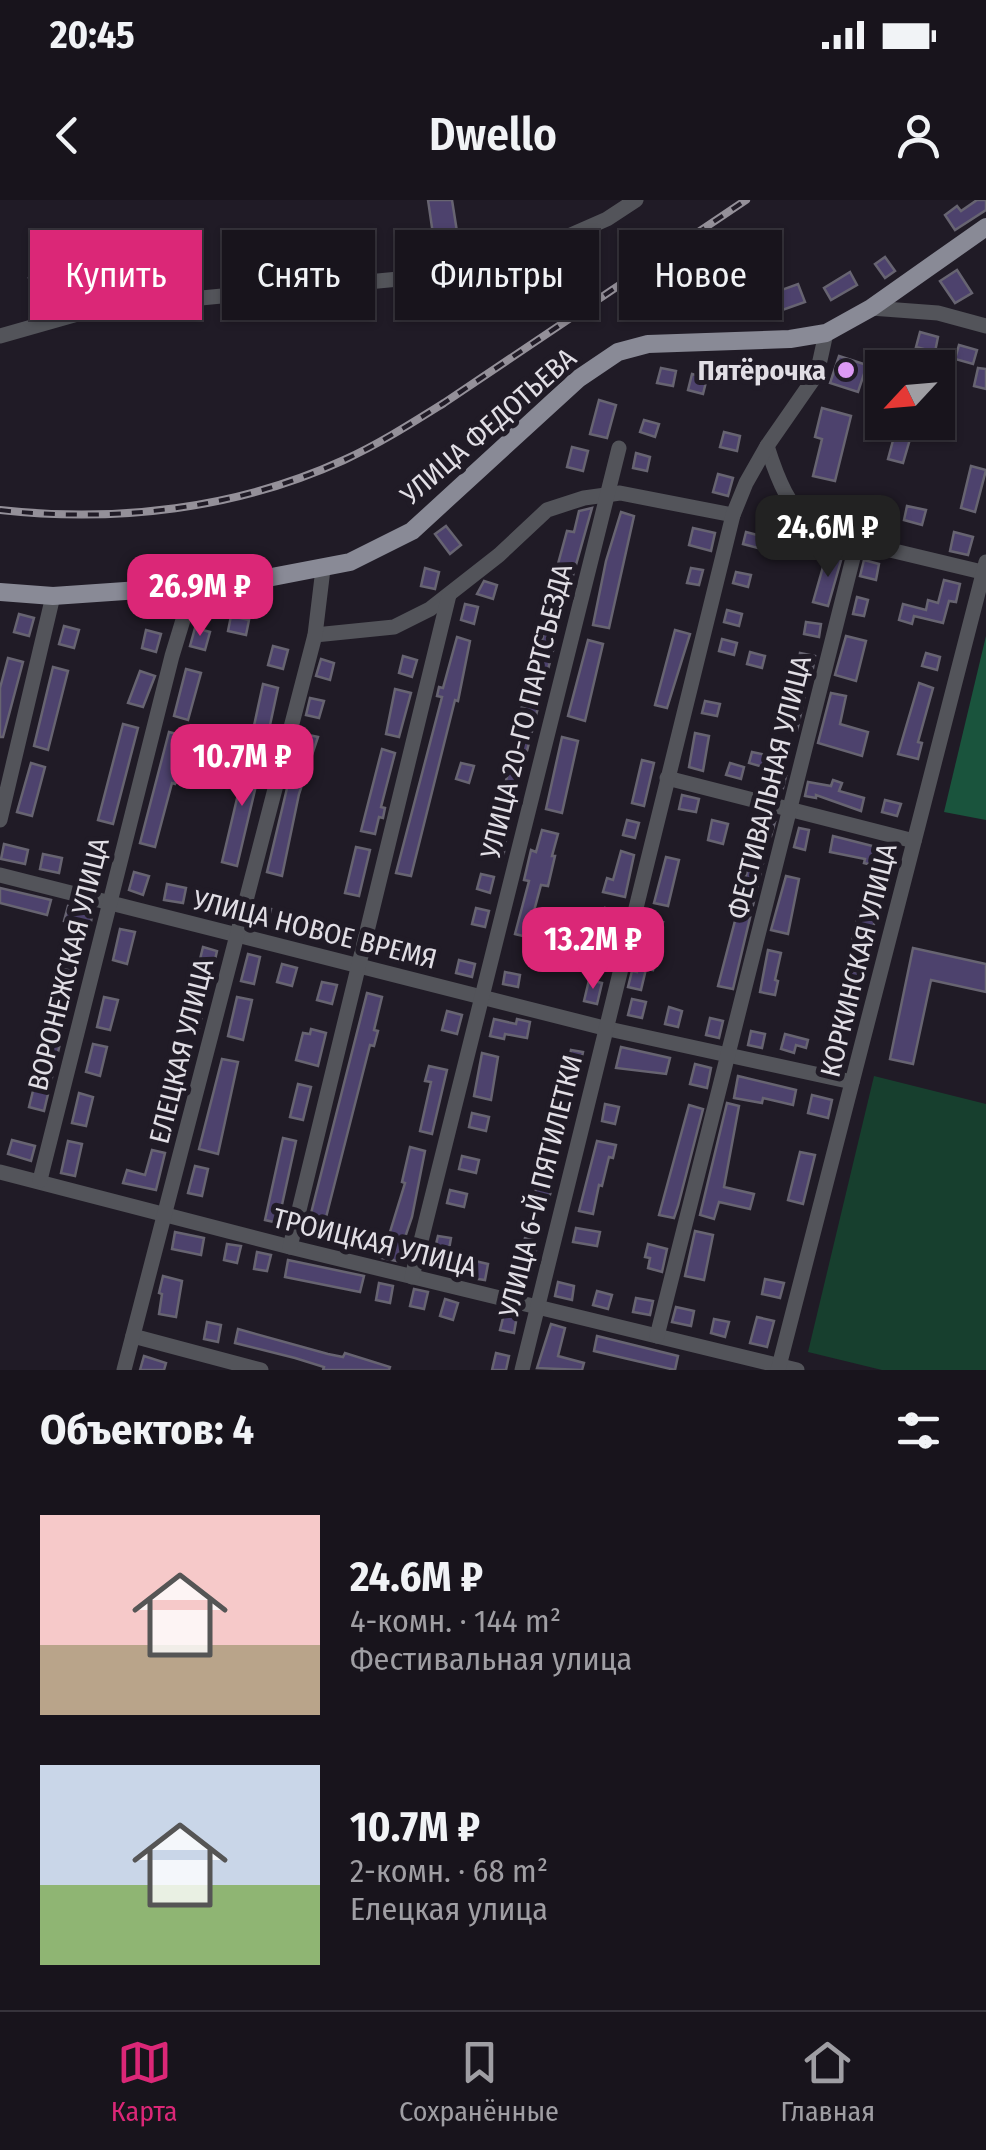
<!DOCTYPE html>
<html lang="ru">
<meta charset="utf-8">
<style>
:root{--surface:#18141c;--page:#211d25;--text:#f1f3f6;--muted:#9f9ea3;--line:#36333b;--accent:#db2777}
body{margin:0;font-family:"Fira Sans Condensed",sans-serif;background:var(--page);color:var(--text);height:100vh;display:flex;flex-direction:column;font-size:38px;white-space:nowrap}
*{box-sizing:border-box;margin:0}
p{font-size:32px;color:var(--muted)}
.icon{flex:none;width:55px;height:55px;fill:none;stroke:currentColor;stroke-width:2;stroke-linecap:round;stroke-linejoin:round}
.map{position:relative;height:1170px;overflow:hidden}
.details{display:flex;flex-direction:column;background:var(--surface);flex:1}
.details>*{flex:none}
.hud{position:absolute;left:30px;top:30px;width:928px;height:90px;display:flex;gap:20px}
.needle{width:65px;rotate:244deg}
.fabs{position:absolute;left:865px;top:150px;display:grid;gap:20px}
.fabs a{display:grid;place-items:center;width:90px;height:90px;border-radius:0px;background:var(--surface);box-shadow:0 2px 8px #0004,0 0 0 2px var(--line);font-size:50px}
.price{position:absolute;translate:-50% -85px;padding:0 22px;border-radius:20px;background:var(--accent);color:#fff;font-size:32px;line-height:65px;filter:drop-shadow(0 2px 5px #0008)}
.price::after{content:'';position:absolute;left:50%;top:60px;width:30px;height:22px;margin-left:-15px;background:inherit;clip-path:polygon(0 0,100% 0,50% 100%)}
.price.selected{background:#222;color:#fff}
ul{padding:0;list-style:none}
li{display:flex;align-items:center;gap:30px;height:250px;padding:0 40px}
li span{display:grid;place-items:center;flex:none;width:280px;height:200px;border-radius:0px;color:#555}
li>.icon{margin-inline-start:auto}
span .icon{width:120px;height:120px;fill:#fffc;stroke-width:1}
li b{font-size:42px}
h2{display:flex;justify-content:space-between;align-items:center;height:120px;padding:0 40px;font-size:42px}
.chip{padding:0 35px;border-radius:0px;background:var(--surface);box-shadow:0 2px 8px #0004,0 0 0 2px var(--line);font-size:35px;line-height:90px}
.chip.selected{background:var(--accent);color:#fff}
.status{display:flex;justify-content:space-between;align-items:center;height:70px;padding:0 50px;background:var(--surface);direction:ltr}
.status svg{height:28px;fill:currentColor}
header{display:flex;justify-content:space-between;align-items:center;height:130px;padding:0 40px;background:var(--surface);font-size:45px;font-weight:600}
.tab-bar{display:flex;justify-content:space-around;align-items:center;height:140px;border-top:2px solid var(--line);background:var(--surface);font-size:28px;color:var(--muted)}
.tab-bar a{display:grid;justify-items:center;gap:5px}
.tab-bar .selected{color:var(--accent)}
.map>svg:first-child{display:block}
</style>
<div class="status"><b>20:45</b><svg viewBox="0 0 49 12"><path d="M0 12V9h3v3zM5 12V6h3v6zM10 12V3h3v9zM15 12V0h3v12zM26 1h20v11H26zM47 4h2v5h-2z"/></svg></div>
<header><svg class="icon" aria-label="back" viewBox="0 0 24 24"><path d="M15 5l-7 7 7 7"/></svg>Dwello<svg class="icon" aria-label="person" viewBox="0 0 24 24"><circle cx="12" cy="8" r="4"/><path d="M4 21q1-7 8-7t8 7"/></svg></header>
<div class="map">
<svg width="986" height="1170" viewBox="0 0 986 1170">
<rect width="100%" height="100%" fill="#201b26"/>
<!-- green -->
<path fill="#173f2e" d="M874 876 986 904V1170H882L808 1152Z"/>
<!-- forest -->
<path fill="#1a543d" d="M986 436V620L944 612Z"/>
<!-- building -->
<g fill="#4d426d" stroke="#676471" stroke-width="2.5">
<path d="M428 0H452L458 38 434 41Z"/>
<path d="M977 0H986V10L955 30 945 15 957 6 961 11Z"/>
<path d="M885 57 895 71 885 78 875 64Z"/>
<path d="M957 70 972 93 955 103 940 81Z"/>
<path d="M850 72 857 85 831 100 824 88Z"/>
<path d="M48 75 50 85 31 88 29 78Z"/>
<path d="M798 84 805 102 754 120 748 102Z"/>
<path d="M695 95 702 105 678 120 671 110Z"/>
<path d="M920 132 938 137 935 152 916 147Z"/>
<path d="M959 145 977 150 973 164 955 159Z"/>
<path d="M932 155 951 160 947 174 938 172V168H929Z"/>
<path d="M839 156 867 165 858 192 830 183Z"/>
<path d="M661 168 676 171 673 186 657 183Z"/>
<path d="M978 168 986 169V189L974 186Z"/>
<path d="M692 174 707 178 703 194 688 190Z"/>
<path d="M599 200 616 205 607 238 590 234Z"/>
<path d="M822 208 851 216 835 281 813 276 822 239 815 237Z"/>
<path d="M644 220 659 224 655 237 640 232Z"/>
<path d="M898 222H915L903 263 888 259Z"/>
<path d="M724 232 740 236 737 251 720 247Z"/>
<path d="M572 247 588 251 583 271 567 267Z"/>
<path d="M636 253 650 257 647 271 633 268Z"/>
<path d="M971 266 986 270 975 312 961 308Z"/>
<path d="M718 274 733 278 728 296 713 292Z"/>
<path d="M907 306 926 310 922 325 904 320Z"/>
<path d="M592 308 561 418 544 415 567 331 574 332 579 311Z"/>
<path d="M621 312 634 316 609 428 593 425 606 361Z"/>
<path d="M874 316 893 320 889 338 871 334Z"/>
<path d="M446 326 461 345 450 354 435 334Z"/>
<path d="M693 328 715 333 711 351 689 345Z"/>
<path d="M746 332 761 336 758 348 743 344Z"/>
<path d="M954 332 973 337 968 355 950 351Z"/>
<path d="M827 353 842 357 828 406 813 402Z"/>
<path d="M864 360 879 364 876 380 860 376Z"/>
<path d="M425 368 439 372 435 389 421 386Z"/>
<path d="M691 368 703 370 699 385 687 383Z"/>
<path d="M736 372 751 375 748 387 733 383Z"/>
<path d="M944 380 960 384 956 402 949 401 943 423 914 416 912 424 899 420 903 404 926 410 928 400 938 403Z"/>
<path d="M484 381 497 385 493 399 477 394Z"/>
<path d="M857 397 868 400 864 416 853 414Z"/>
<path d="M465 404 478 407 474 424 461 420Z"/>
<path d="M727 410 742 414 739 426 724 422Z"/>
<path d="M19 414 34 418 29 436 14 432Z"/>
<path d="M231 416 249 420 246 435 228 431Z"/>
<path d="M806 422 821 424 819 437 804 434Z"/>
<path d="M64 426 79 430 74 448 59 444Z"/>
<path d="M195 428 210 432 205 450 190 446Z"/>
<path d="M545 428 558 432 546 477 534 473Z"/>
<path d="M146 430 161 434 156 452 142 448Z"/>
<path d="M675 430 690 434 667 508 655 505Z"/>
<path d="M846 436 866 441 856 481 835 475Z"/>
<path d="M457 437 470 441 458 501 455 500 411 676 396 673 442 497 437 496 439 487 443 488Z"/>
<path d="M722 439 737 443 734 455 719 451Z"/>
<path d="M588 440 603 444 585 521 568 516Z"/>
<path d="M273 446 288 450 283 469 268 465Z"/>
<path d="M750 452 765 456 762 468 747 464Z"/>
<path d="M800 453 815 456 813 468 798 466Z"/>
<path d="M926 453 940 457 937 470 922 466Z"/>
<path d="M403 456 417 460 412 477 399 473Z"/>
<path d="M8 458 23 462 3 537H0V488Z"/>
<path d="M321 459 334 463 330 480 316 476Z"/>
<path d="M53 467 68 471 48 550 34 546Z"/>
<path d="M186 469 201 473 188 520 174 516Z"/>
<path d="M140 471 155 476 143 507 128 503Z"/>
<path d="M792 483 807 486 797 531 782 528Z"/>
<path d="M919 483 933 488 918 542 922 543 918 559 898 554Z"/>
<path d="M263 484 278 488 267 539 252 535Z"/>
<path d="M395 489 411 493 399 537 386 534Z"/>
<path d="M529 489 542 492 516 594 503 591 523 520 519 519 522 506 525 507Z"/>
<path d="M831 493 846 496 840 524 868 532 862 556 818 543Z"/>
<path d="M310 498 324 501 319 518 306 515Z"/>
<path d="M705 501 720 504 717 516 702 513Z"/>
<path d="M123 524 138 528 113 624 98 620Z"/>
<path d="M169 532 184 536 176 568 180 570 175 584 172 583 155 647 140 643Z"/>
<path d="M695 533 709 536 703 571 689 567Z"/>
<path d="M304 534 318 537 299 594 282 676 267 672 294 559 297 560Z"/>
<path d="M562 537 578 541 562 613 546 609Z"/>
<path d="M382 549 395 553 381 607 385 608 383 618 379 617 375 634 361 631Z"/>
<path d="M248 552 263 556 237 666 222 662Z"/>
<path d="M752 552 766 555 763 567 749 563Z"/>
<path d="M642 560 654 563 644 606 632 603Z"/>
<path d="M31 563 45 567 32 616 17 612Z"/>
<path d="M461 563 474 566 469 583 456 579Z"/>
<path d="M730 563 744 567 741 579 726 575Z"/>
<path d="M771 572 786 576 783 588 768 584Z"/>
<path d="M833 580 842 583 839 591 864 598 861 611 816 595V598L805 596 808 582 831 586Z"/>
<path d="M682 595 699 599 696 612 679 609Z"/>
<path d="M885 600 901 604 897 616 882 612Z"/>
<path d="M497 612 510 616 503 658 486 654Z"/>
<path d="M758 618 775 622 771 636 754 631Z"/>
<path d="M627 620 639 623 635 638 623 635Z"/>
<path d="M712 620 728 624 723 644 708 640Z"/>
<path d="M799 628 809 630 805 650 794 647Z"/>
<path d="M542 630 558 634 552 656H555L548 686 541 685 527 737 515 734 529 681 524 680 531 650 536 652Z"/>
<path d="M833 636 892 651 888 669 864 663 865 659 830 652Z"/>
<path d="M4 644 28 650 25 664 1 659Z"/>
<path d="M356 647 370 650 359 696 345 693Z"/>
<path d="M621 651 634 655 625 697 603 692 607 678 613 680Z"/>
<path d="M43 654 62 658 59 673 40 669Z"/>
<path d="M750 656 764 659 733 789 718 786 743 690 738 688 742 675 746 676Z"/>
<path d="M666 657 679 660 668 706 654 703Z"/>
<path d="M84 666 103 670 100 685 81 681Z"/>
<path d="M134 672 149 676 143 695 129 690Z"/>
<path d="M481 674 494 677 490 693 477 689Z"/>
<path d="M786 676 799 679 788 734 771 730Z"/>
<path d="M167 684 186 688 183 703 164 700Z"/>
<path d="M0 688 51 700 47 715 0 703Z"/>
<path d="M215 694 230 698 225 716 210 712Z"/>
<path d="M68 706 93 712 90 726 64 721Z"/>
<path d="M258 706 271 709 267 725 254 722Z"/>
<path d="M860 706 878 711 866 750 851 746Z"/>
<path d="M476 708 489 711 485 727 472 724Z"/>
<path d="M605 708 619 711 615 727 601 723Z"/>
<path d="M292 714 307 718 302 736 287 732Z"/>
<path d="M650 719 663 722 653 770 646 769 641 790 628 787 632 771 637 772Z"/>
<path d="M336 725 351 729 346 747 331 744Z"/>
<path d="M120 729 135 732 127 764 113 760Z"/>
<path d="M600 741 612 744 608 758 596 755Z"/>
<path d="M203 747 217 751 199 828 184 824Z"/>
<path d="M416 748 432 752 429 765 413 761Z"/>
<path d="M913 748 986 764V792L931 780 913 864 890 859Z"/>
<path d="M768 750 781 753 775 780 778 781 775 795 760 792Z"/>
<path d="M248 754 260 757 254 784 241 781Z"/>
<path d="M459 760 475 764 472 777 456 773Z"/>
<path d="M282 764 297 768 292 786 277 782Z"/>
<path d="M63 769 77 772 44 911 29 907Z"/>
<path d="M845 769 859 772 850 815 836 812Z"/>
<path d="M505 772 520 775 518 787 503 784Z"/>
<path d="M589 780 602 783 597 804 584 801Z"/>
<path d="M322 782 337 785 332 804 317 800Z"/>
<path d="M367 793 382 797 374 830 378 831 374 846 370 845 321 1037 306 1033Z"/>
<path d="M104 797 118 800 110 830 97 827Z"/>
<path d="M237 797 252 800 243 840 228 836Z"/>
<path d="M632 799 646 802 642 818 628 815Z"/>
<path d="M669 807 682 811 678 827 665 824Z"/>
<path d="M447 811 462 815 457 834 442 830Z"/>
<path d="M710 818 723 821 719 838 706 835Z"/>
<path d="M494 819 516 824 517 819 530 822 527 838 505 834 504 839 490 836Z"/>
<path d="M311 829 326 833 318 866 296 860 303 833 310 834Z"/>
<path d="M751 831 765 834 762 848 748 845Z"/>
<path d="M785 834 808 840 806 848 796 845 794 853 781 849Z"/>
<path d="M93 844 107 847 100 876 86 872Z"/>
<path d="M178 846 191 849 185 876 172 873Z"/>
<path d="M621 847 670 858 666 874 616 868Z"/>
<path d="M571 850 583 852 576 884 564 881Z"/>
<path d="M482 853 498 857 491 900 474 896Z"/>
<path d="M222 859 238 862 218 954 199 949Z"/>
<path d="M695 864 711 868 707 888 690 884Z"/>
<path d="M429 866 447 870 432 934 420 931 431 882 425 881Z"/>
<path d="M738 876 796 890 793 905 763 898 762 903 734 898Z"/>
<path d="M298 884 311 887 303 920 290 917Z"/>
<path d="M79 893 93 897 86 926 72 923Z"/>
<path d="M165 895 179 899 170 937 156 933Z"/>
<path d="M812 895 832 900 828 918 808 913Z"/>
<path d="M727 903 739 906 724 987 754 994 750 1009 719 1002 714 1019 700 1015Z"/>
<path d="M605 904 619 907 615 924 602 921Z"/>
<path d="M689 905 703 909 678 1006 674 1018 659 1015Z"/>
<path d="M557 909 570 912 561 949 547 946Z"/>
<path d="M472 913 489 917 486 931 469 927Z"/>
<path d="M283 938 296 941 278 1023 265 1020Z"/>
<path d="M12 940 35 946 31 961 8 954Z"/>
<path d="M68 941 82 944 75 976 61 973Z"/>
<path d="M597 941 616 945 613 958 609 957 602 986 599 985 593 1014 579 1011Z"/>
<path d="M410 947 425 951 412 1017 397 1061 382 1058 405 983 402 982Z"/>
<path d="M152 950 165 953 156 990 123 983 127 970 145 975Z"/>
<path d="M800 952 815 955 803 1004 788 1000Z"/>
<path d="M462 956 479 960 476 973 459 969Z"/>
<path d="M195 966 208 969 202 996 188 993Z"/>
<path d="M541 968 556 972 546 1010 532 1006Z"/>
<path d="M450 990 467 994 464 1007 447 1003Z"/>
<path d="M576 1028 600 1032 597 1046 573 1042Z"/>
<path d="M695 1031 713 1035 704 1080 685 1076Z"/>
<path d="M175 1032 204 1038 201 1055 172 1049Z"/>
<path d="M438 1036 451 1038 448 1055 434 1052Z"/>
<path d="M525 1038 538 1041 530 1078 516 1075Z"/>
<path d="M227 1044 241 1046 237 1063 224 1060Z"/>
<path d="M648 1044 667 1049 662 1072 648 1068 650 1058 645 1057Z"/>
<path d="M257 1052 271 1055 267 1071 254 1069Z"/>
<path d="M288 1060 364 1076 360 1092 285 1077Z"/>
<path d="M475 1061 488 1064 485 1080 471 1078Z"/>
<path d="M163 1076 182 1081 176 1117 159 1114 162 1094 159 1093Z"/>
<path d="M765 1079 784 1083 780 1098 762 1094Z"/>
<path d="M558 1082 574 1086 572 1100 555 1096Z"/>
<path d="M379 1083 393 1086 390 1103 376 1100Z"/>
<path d="M414 1089 428 1092 424 1109 410 1106Z"/>
<path d="M597 1091 612 1095 608 1109 593 1105Z"/>
<path d="M636 1098 653 1101 650 1115 633 1112Z"/>
<path d="M445 1099 458 1103 453 1120 440 1116Z"/>
<path d="M676 1107 694 1111 691 1126 672 1122Z"/>
<path d="M504 1114 517 1116 514 1133 500 1130Z"/>
<path d="M757 1117 774 1121 767 1147 750 1143Z"/>
<path d="M714 1119 729 1122 725 1137 711 1133Z"/>
<path d="M207 1122 221 1125 218 1142 204 1139Z"/>
<path d="M551 1124 565 1128 558 1156 584 1163 582 1170 537 1168Z"/>
<path d="M238 1129 328 1154 343 1157 345 1153 390 1167 389 1170H323L324 1167 295 1158 235 1143Z"/>
<path d="M597 1136 678 1156 675 1170 594 1151Z"/>
<path d="M496 1153 509 1156 506 1170H492Z"/>
<path d="M144 1156 166 1163 164 1170H140Z"/>
</g>
<g fill="none" stroke-linecap="round" stroke-linejoin="round">
<!-- minor -->
<g stroke="#53545a" stroke-width="15">
<path d="M871 108 938 113 986 126"/>
<path d="M0 136 81 113 180 100 451 74 525 55 607 19 636 0"/>
<path d="M767 246C778 281 789 307 815 332L986 373"/>
<path d="M315 435 394 427 430 409 499 355 547 310 584 298 620 293 733 315"/>
<path d="M667 578 914 641"/>
<path d="M0 620 53 396"/>
<path d="M0 675 604 828 852 882"/>
<path d="M0 972 290 1047 797 1170"/>
<path d="M40 980 172 456 193 387"/>
<path d="M290 1047 449 395"/>
<path d="M412 1077 619 248"/>
<path d="M133 1136 261 1170"/>
<path d="M657 1136 857 342"/>
<path d="M124 1170 315 435 323 369"/>
<path d="M522 1170 733 315 746 283 767 246 817 174 826 133"/>
<path d="M778 1170 986 362"/>
</g>
<!-- major -->
<path stroke="#898a96" stroke-width="18" d="M0 392 53 396 241 383 350 362 412 331 578 179 618 152 648 144 790 139 826 133 871 108 986 27"/>
<!-- rail casing -->
<g stroke="#949099" stroke-width="8">
<path id="rail" d="M0 310C116 323 237 309 344 260 379 244 412 223 444 203L746 0"/>
</g>
<!-- rail -->
<use href="#rail" stroke="#201b26" stroke-width="4" stroke-dasharray="11" stroke-linecap="butt"/>
</g>
<!-- markers -->
<circle fill="#dc99f4" stroke="#201b26" stroke-width="4" cx="846" cy="170" r="10"/>
<g text-anchor="middle" stroke-width="10" stroke-linejoin="round" paint-order="stroke">
<!-- poi labels -->
<g font-size="28" font-weight="bold" fill="#e1dee5" stroke="#201b26" text-anchor="end">
<text x="826" y="180">Пятёрочка</text>
</g>
<!-- street labels -->
<g font-size="28" fill="#e1dee5" stroke="#201b26">
<text transform="translate(488 226) rotate(-41)" y="10">УЛИЦА ФЕДОТЬЕВА</text>
<text transform="translate(526 511) rotate(-76)" y="10">УЛИЦА 20-ГО ПАРТСЪЕЗДА</text>
<text transform="translate(769 587) rotate(-76)" y="10">ФЕСТИВАЛЬНАЯ УЛИЦА</text>
<text transform="translate(315 729) rotate(14)" y="10">УЛИЦА НОВОЕ ВРЕМЯ</text>
<text transform="translate(858 760) rotate(-76)" y="10">КОРКИНСКАЯ УЛИЦА</text>
<text transform="translate(68 764) rotate(-76)" y="10">ВОРОНЕЖСКАЯ УЛИЦА</text>
<text transform="translate(181 851) rotate(-76)" y="10">ЕЛЕЦКАЯ УЛИЦА</text>
<text transform="translate(540 986) rotate(-76)" y="10">УЛИЦА 6-Й ПЯТИЛЕТКИ</text>
<text transform="translate(375 1042) rotate(14)" y="10">ТРОИЦКАЯ УЛИЦА</text>
</g>
</g>
</svg>
<div class="fabs">
<a><svg class="needle" viewBox="-14 -14 28 28"><path d="M0-13l5 13h-10z" fill="#e53935"/><path d="M0 13l5-13h-10z" fill="#9f9ea3"/></svg></a>
</div>
<b class="price selected" style="left:828px;top:380px">24.6M ₽</b>
<b class="price" style="left:200px;top:439px">26.9M ₽</b>
<b class="price" style="left:242px;top:609px">10.7M ₽</b>
<b class="price" style="left:593px;top:792px">13.2M ₽</b>
<div class="hud">
<a class="chip selected">Купить</a>
<a class="chip">Снять</a>
<a class="chip">Фильтры</a>
<a class="chip">Новое</a>
</div>
</div>
<section class="details">
<h2>Объектов: 4<svg class="icon" aria-label="filters" viewBox="0 0 24 24"><path d="M4 7h16M4 17h16"/><circle cx="9" cy="7" r="2"/><circle cx="15" cy="17" r="2"/></svg></h2>
<ul>
<li><span style="background:linear-gradient(#f6c9c9 65%,#b9a48a 0)"><svg class="icon" aria-label="home" viewBox="0 0 24 24"><path d="M3 11l9-7 9 7M6 9v11h12V9"/></svg></span><div><b>24.6M ₽</b><p>4-комн. · 144 m²</p><p>Фестивальная улица</p></div></li>
<li><span style="background:linear-gradient(#c9d6e8 60%,#8fb573 0)"><svg class="icon" aria-label="home" viewBox="0 0 24 24"><path d="M3 11l9-7 9 7M6 9v11h12V9"/></svg></span><div><b>10.7M ₽</b><p>2-комн. · 68 m²</p><p>Елецкая улица</p></div></li>
</ul>
</section>
<nav class="tab-bar">
<a class="selected"><svg class="icon" aria-label="map" viewBox="0 0 24 24"><path d="M3 6l6-2 6 2 6-2v14l-6 2-6-2-6 2zM9 4v14M15 6v14"/></svg>Карта</a>
<a><svg class="icon" aria-label="saved" viewBox="0 0 24 24"><path d="M7 4h10v16l-5-4-5 4z"/></svg>Сохранённые</a>
<a><svg class="icon" aria-label="home" viewBox="0 0 24 24"><path d="M3 11l9-7 9 7M6 9v11h12V9"/></svg>Главная</a>
</nav>
